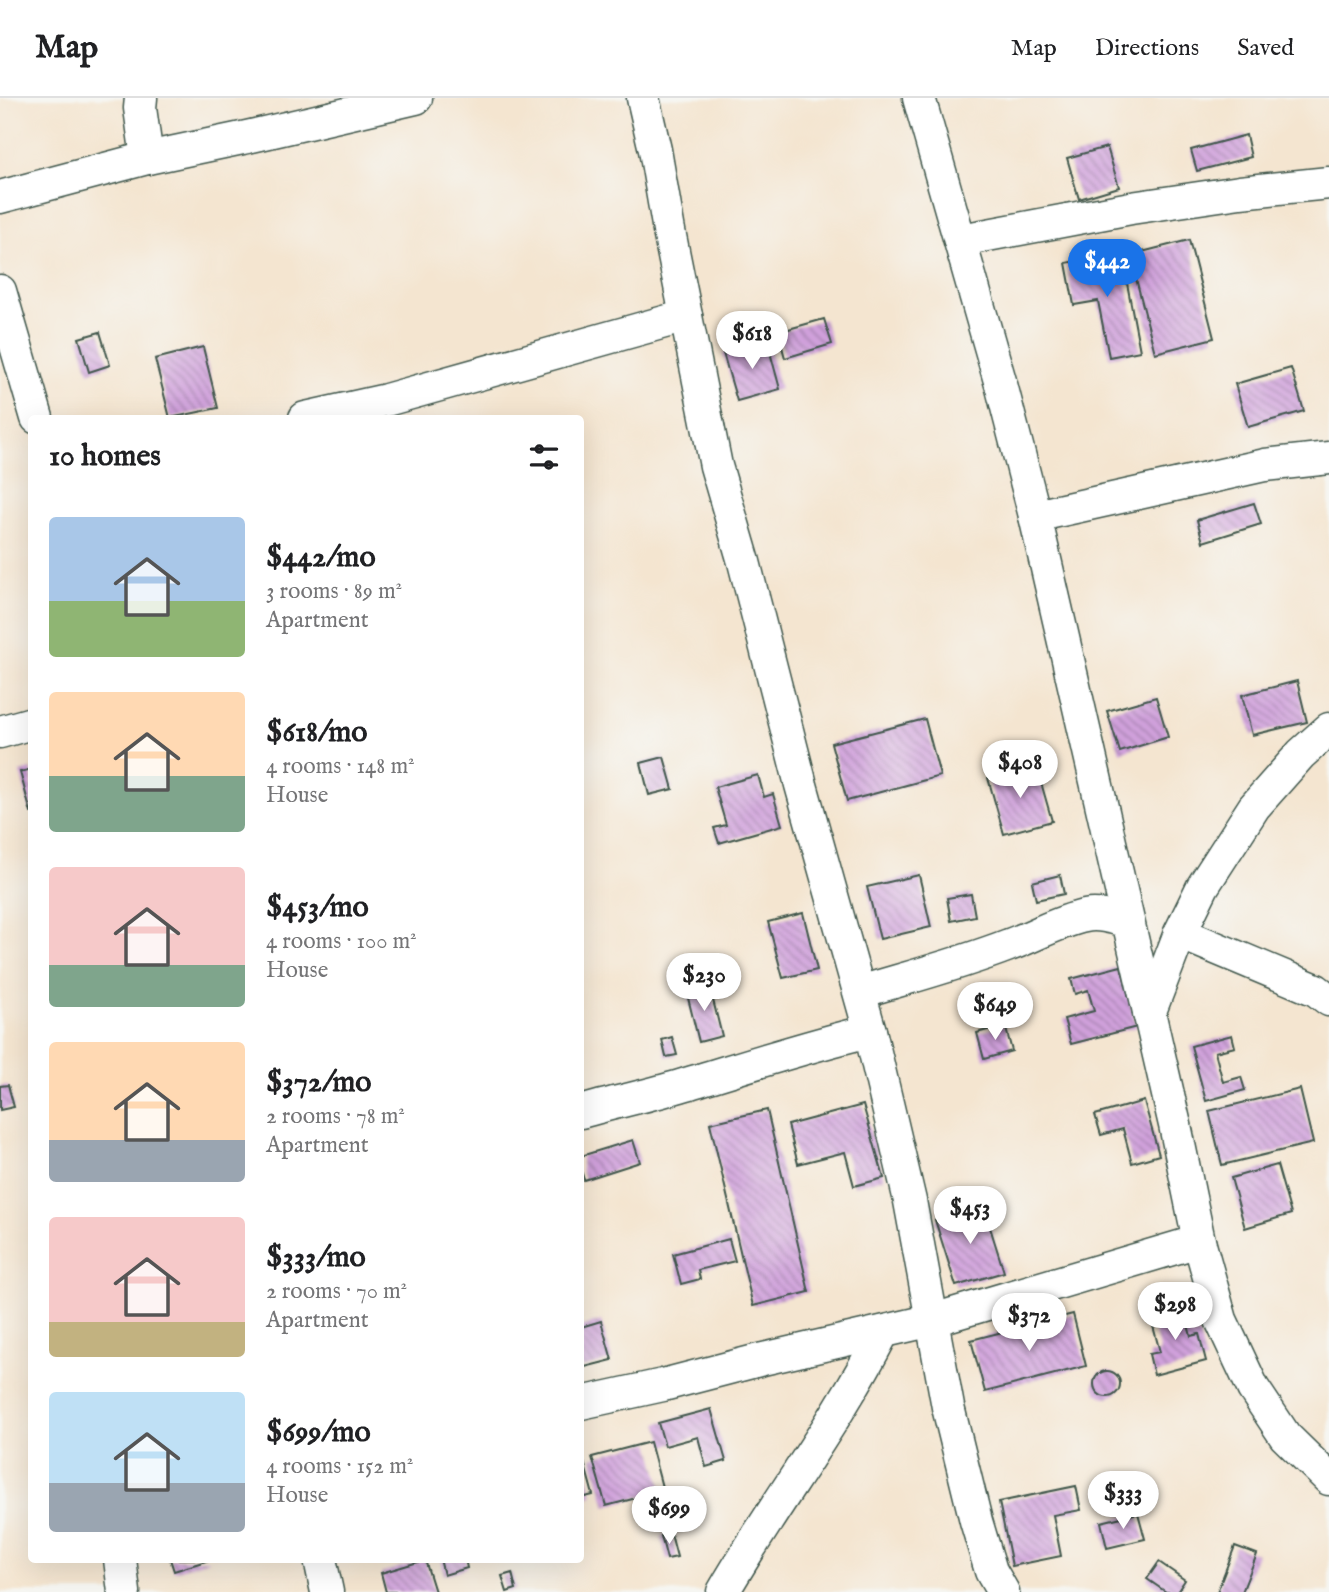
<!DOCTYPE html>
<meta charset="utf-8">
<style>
:root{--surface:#fff;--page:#f6f6f6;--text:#202124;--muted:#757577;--line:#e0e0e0;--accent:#1a73e8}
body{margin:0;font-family:"IM FELL English",serif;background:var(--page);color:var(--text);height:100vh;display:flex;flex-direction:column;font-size:26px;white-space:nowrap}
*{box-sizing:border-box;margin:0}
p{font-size:23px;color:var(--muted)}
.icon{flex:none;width:38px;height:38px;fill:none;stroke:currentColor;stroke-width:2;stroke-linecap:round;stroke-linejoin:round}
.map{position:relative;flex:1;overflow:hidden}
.drawer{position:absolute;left:28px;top:317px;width:556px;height:1148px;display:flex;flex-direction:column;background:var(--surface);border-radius:7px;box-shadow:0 7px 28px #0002}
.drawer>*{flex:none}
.price{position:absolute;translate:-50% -60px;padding:0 16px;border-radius:24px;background:#fff;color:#222;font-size:23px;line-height:46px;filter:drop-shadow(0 2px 4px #0008)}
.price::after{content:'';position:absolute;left:50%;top:42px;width:21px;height:16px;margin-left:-10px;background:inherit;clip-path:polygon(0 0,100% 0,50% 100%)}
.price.current{background:var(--accent);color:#fff}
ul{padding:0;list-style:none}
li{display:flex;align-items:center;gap:21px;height:175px;padding:0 21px}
li span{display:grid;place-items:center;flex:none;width:196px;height:140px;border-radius:7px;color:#555}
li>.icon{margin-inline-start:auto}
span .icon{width:84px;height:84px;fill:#fffc;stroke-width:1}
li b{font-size:30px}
h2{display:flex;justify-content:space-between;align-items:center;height:84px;padding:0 21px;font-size:30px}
header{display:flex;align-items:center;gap:42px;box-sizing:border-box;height:98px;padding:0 35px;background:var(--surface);border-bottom:2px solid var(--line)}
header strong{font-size:33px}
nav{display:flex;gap:38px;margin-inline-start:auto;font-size:24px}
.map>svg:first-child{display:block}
</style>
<header>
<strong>Map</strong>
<nav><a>Map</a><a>Directions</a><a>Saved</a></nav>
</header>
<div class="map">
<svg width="1329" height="1494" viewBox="0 0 1329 1494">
<defs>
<pattern id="building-back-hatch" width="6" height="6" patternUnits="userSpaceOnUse" patternTransform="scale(1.75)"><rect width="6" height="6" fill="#d0a0db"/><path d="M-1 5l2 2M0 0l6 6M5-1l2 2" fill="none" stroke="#a884b2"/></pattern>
</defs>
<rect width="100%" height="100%" fill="#f6f6f2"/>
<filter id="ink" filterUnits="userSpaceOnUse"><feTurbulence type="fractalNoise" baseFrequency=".0143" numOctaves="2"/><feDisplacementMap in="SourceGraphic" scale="14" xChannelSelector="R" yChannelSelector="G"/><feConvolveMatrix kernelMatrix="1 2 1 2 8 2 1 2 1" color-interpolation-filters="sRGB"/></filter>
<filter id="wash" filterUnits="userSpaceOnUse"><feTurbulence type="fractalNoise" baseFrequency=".00686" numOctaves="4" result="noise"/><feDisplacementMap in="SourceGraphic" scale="28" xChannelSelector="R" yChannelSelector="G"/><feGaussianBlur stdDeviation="1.57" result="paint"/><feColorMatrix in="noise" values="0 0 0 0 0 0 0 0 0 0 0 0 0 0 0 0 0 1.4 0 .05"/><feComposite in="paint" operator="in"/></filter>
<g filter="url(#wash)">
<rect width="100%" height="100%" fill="#f4e5d0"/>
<g id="blocks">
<!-- building -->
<g fill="url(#building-back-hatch)">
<path d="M1246 37 1251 59 1197 73 1191 52Z"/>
<path d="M1107 49 1119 89 1079 101 1067 60Z"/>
<path d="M1189 142 1214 240 1155 255 1130 157Z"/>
<path d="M1121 154 1140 253 1109 259 1098 203 1074 207 1066 165Z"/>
<path d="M824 221 832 246 785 260 778 234Z"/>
<path d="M100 234 110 267 89 274 79 240Z"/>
<path d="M767 243 780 291 737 303 723 255Z"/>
<path d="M203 249 218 310 170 320 155 261Z"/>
<path d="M1291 270 1304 313 1248 329 1235 286Z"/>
<path d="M1254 405 1261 426 1203 444 1197 422Z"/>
<path d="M1297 583 1307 624 1252 637 1242 597Z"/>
<path d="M1156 599 1168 639 1120 654 1107 613Z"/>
<path d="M925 621 940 678 847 703 831 645Z"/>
<path d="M664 659 673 691 649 697 641 665Z"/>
<path d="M1036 667 1052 723 1004 736 988 680Z"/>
<path d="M32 671V715H31L20 674Z"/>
<path d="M758 677 764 699 773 696 782 727 719 745 714 730 726 727 715 689Z"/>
<path d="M919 777 931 829 880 841 867 789Z"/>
<path d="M1060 777 1064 796 1036 802 1032 784Z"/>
<path d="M971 796 975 818 951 823 947 800Z"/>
<path d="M803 815 817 872 783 880 768 824Z"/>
<path d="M1121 868 1137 929 1071 946 1064 921 1094 913 1088 892 1075 896 1071 881Z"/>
<path d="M709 886 722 938 699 944 686 892Z"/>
<path d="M1005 927 1012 953 984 961 977 935Z"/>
<path d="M1232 937 1235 949 1215 954 1223 984 1241 979 1245 992 1206 1003 1191 948Z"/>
<path d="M672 939 677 957 666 959 662 942Z"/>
<path d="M8 987 14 1009 0 1012V988Z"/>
<path d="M1300 991 1313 1045 1222 1067 1209 1013Z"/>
<path d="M1144 1003 1159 1057 1132 1065 1123 1031 1101 1037 1095 1017Z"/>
<path d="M863 1007 884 1080 854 1088 845 1054 798 1066 788 1027Z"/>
<path d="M767 1012 809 1194 753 1208 710 1025Z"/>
<path d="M633 1042 640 1064 584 1082 581 1072V1058Z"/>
<path d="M1277 1067 1291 1116 1245 1130 1231 1080Z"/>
<path d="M983 1107 1004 1174 956 1188 935 1122Z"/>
<path d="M729 1141 735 1163 698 1172 700 1181 681 1186 673 1156Z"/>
<path d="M1183 1209 1191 1238 1199 1236 1206 1263 1154 1277 1149 1256 1160 1254 1150 1217Z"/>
<path d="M1073 1216 1086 1268 985 1294 971 1242Z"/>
<path d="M601 1223 612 1262 581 1270V1229Z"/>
<circle cx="1107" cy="1286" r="13"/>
<path d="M711 1311 726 1363 706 1369 698 1339 665 1348 658 1325Z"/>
<path d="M650 1344 663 1393 606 1408 592 1359Z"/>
<path d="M581 1353 593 1397 581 1400Z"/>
<path d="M1076 1388 1081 1412 1053 1417 1061 1458 1012 1468 999 1404Z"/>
<path d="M1138 1415 1145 1441 1107 1450 1101 1424Z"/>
<path d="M671 1436 677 1459 667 1461 661 1438Z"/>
<path d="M1235 1448 1257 1456 1242 1494H1217Z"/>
<path d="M170 1461H208L209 1462 174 1473Z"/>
<path d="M440 1461H465L467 1470 444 1477Z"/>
<path d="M425 1462 435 1494H386L381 1475Z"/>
<path d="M1159 1464 1185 1482 1177 1494H1166L1147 1481Z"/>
<path d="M512 1475 516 1491 507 1494 502 1478Z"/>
</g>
</g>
</g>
<g filter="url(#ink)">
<use href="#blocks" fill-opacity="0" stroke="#3f564b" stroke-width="2"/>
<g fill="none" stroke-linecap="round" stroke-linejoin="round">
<!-- minor casing -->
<g stroke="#3f564b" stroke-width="35">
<g id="minor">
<path d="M141 0 140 10 147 60"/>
<path d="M643 0 655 52 669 133 716 368 744 464 801 687 870 933 910 1103 948 1309 976 1423 991 1473 1003 1494"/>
<path d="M919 0 1002 290 1035 418 1175 1027 1199 1143 1221 1222 1253 1290 1285 1338 1329 1381"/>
<path d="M0 99 147 60 247 39 416 0"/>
<path d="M961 142 1131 110 1240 94 1329 85"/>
<path d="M0 193 37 320"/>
<path d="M305 320 386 302 686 218"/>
<path d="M1035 418 1265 367 1329 360"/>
<path d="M0 634 32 625"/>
<path d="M1180 835 1316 892 1329 902"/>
<path d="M860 894C910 879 960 866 1009 847 1035 838 1059 823 1085 818 1099 815 1114 820 1128 824"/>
<path d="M1149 916 1180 835 1203 788 1254 709 1301 656 1329 631"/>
<path d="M581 1014C614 1004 647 998 680 988 743 969 806 948 870 933"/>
<path d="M581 1305 663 1287 763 1261 933 1222 1199 1143"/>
<path d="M120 1461 124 1494"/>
<path d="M320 1461 327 1494"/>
<path d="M723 1494C774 1406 836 1326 883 1234"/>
</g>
</g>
<!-- minor -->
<use href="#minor" stroke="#fff" stroke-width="32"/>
</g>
</g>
</svg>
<b class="price current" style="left:1107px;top:201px">$442</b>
<b class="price" style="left:752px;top:273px">$618</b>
<b class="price" style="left:1020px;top:702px">$408</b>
<b class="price" style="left:704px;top:915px">$230</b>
<b class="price" style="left:995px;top:944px">$649</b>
<b class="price" style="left:970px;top:1148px">$453</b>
<b class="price" style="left:1175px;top:1244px">$298</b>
<b class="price" style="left:1029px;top:1255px">$372</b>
<b class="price" style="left:1123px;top:1433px">$333</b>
<b class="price" style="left:669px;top:1448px">$699</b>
<section class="drawer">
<h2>10 homes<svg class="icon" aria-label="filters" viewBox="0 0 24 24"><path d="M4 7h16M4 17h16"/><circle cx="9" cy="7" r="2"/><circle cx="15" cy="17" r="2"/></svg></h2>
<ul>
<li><span style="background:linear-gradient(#a9c7e8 60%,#8fb573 0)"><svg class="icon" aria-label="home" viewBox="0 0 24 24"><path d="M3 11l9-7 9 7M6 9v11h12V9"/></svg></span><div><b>$442/mo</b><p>3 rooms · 89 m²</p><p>Apartment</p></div></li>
<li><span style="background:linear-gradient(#ffd9b3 60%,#7fa58c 0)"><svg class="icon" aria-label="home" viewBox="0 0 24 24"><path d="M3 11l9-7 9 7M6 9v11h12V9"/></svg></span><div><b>$618/mo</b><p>4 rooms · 148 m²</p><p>House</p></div></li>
<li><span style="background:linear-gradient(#f6c9c9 70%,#7fa58c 0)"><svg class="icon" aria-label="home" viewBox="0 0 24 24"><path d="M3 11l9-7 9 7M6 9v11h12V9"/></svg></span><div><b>$453/mo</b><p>4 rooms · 100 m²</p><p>House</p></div></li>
<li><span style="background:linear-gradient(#ffd9b3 70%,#9aa5b1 0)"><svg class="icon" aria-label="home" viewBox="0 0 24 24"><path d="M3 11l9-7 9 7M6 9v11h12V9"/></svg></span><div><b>$372/mo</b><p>2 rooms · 78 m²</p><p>Apartment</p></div></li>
<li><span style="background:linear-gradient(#f6c9c9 75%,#c2b280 0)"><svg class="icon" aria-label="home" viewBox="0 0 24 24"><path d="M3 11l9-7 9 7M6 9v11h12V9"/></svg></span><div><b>$333/mo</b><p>2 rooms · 70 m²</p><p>Apartment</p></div></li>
<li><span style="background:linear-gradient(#bfe0f5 65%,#9aa5b1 0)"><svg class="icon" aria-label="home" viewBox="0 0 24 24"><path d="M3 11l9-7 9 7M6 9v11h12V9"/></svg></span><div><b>$699/mo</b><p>4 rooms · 152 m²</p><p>House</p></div></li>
</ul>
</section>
</div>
